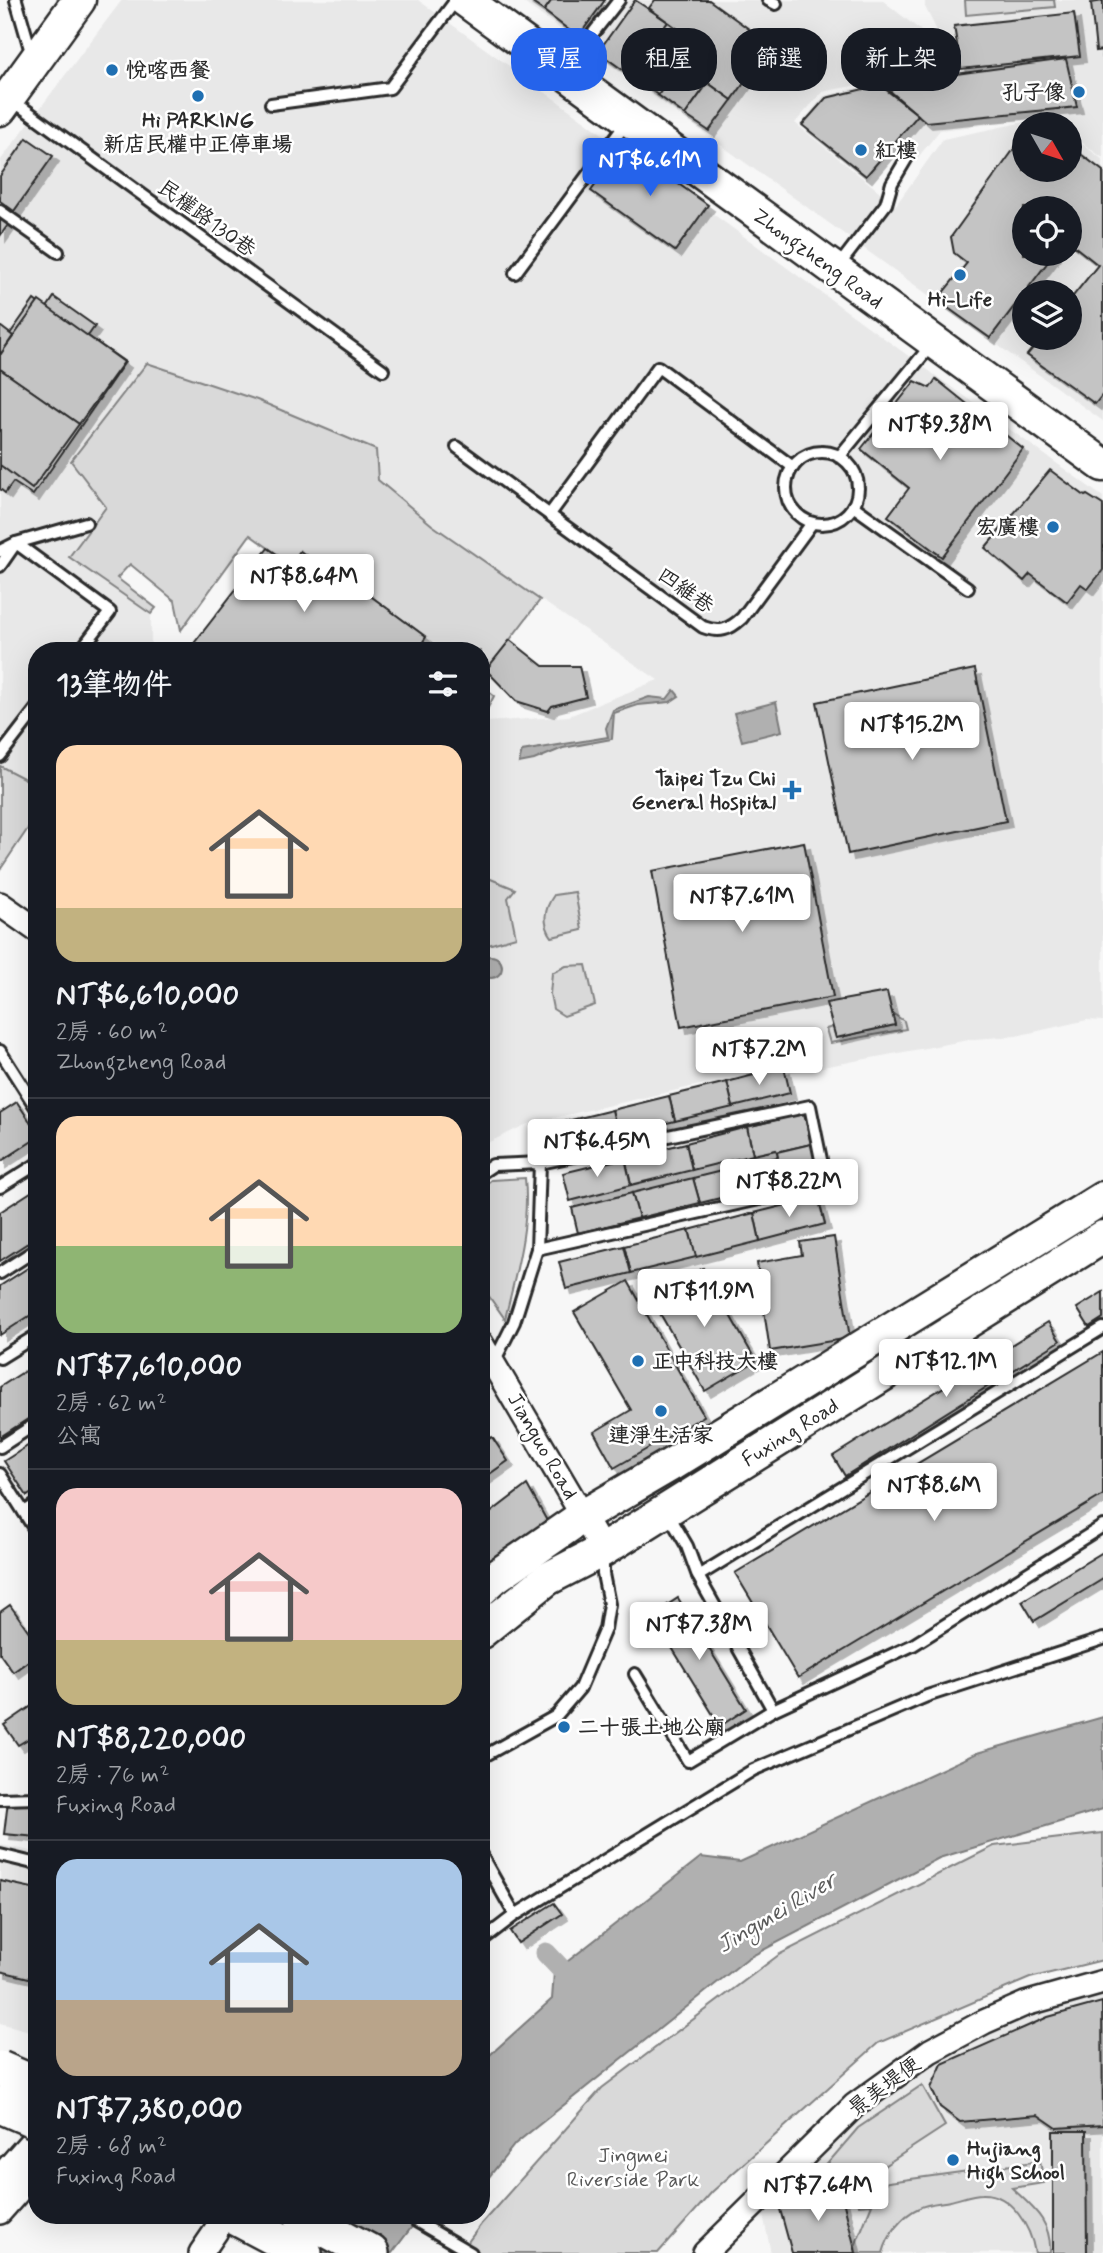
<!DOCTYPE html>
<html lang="zh-TW">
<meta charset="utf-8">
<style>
:root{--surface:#171b24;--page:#242831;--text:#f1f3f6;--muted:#9ea1a6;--line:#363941;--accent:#2563eb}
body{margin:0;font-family:Mynerve,"LXGW WenKai TC",sans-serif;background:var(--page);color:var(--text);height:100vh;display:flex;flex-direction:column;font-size:26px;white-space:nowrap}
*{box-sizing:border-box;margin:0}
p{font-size:23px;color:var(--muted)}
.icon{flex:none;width:38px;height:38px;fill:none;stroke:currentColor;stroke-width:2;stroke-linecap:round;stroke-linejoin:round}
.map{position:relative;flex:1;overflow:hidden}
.side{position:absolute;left:28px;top:642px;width:462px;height:1582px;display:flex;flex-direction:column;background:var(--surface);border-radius:28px;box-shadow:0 7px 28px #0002}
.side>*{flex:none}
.top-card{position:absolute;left:511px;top:28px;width:486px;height:63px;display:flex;gap:14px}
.needle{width:46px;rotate:129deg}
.buttons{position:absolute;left:1012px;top:112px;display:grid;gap:14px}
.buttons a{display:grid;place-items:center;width:70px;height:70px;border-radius:50%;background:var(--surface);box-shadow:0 7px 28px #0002;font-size:35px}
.price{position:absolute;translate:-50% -60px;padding:0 16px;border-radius:7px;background:#fff;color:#222;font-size:23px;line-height:46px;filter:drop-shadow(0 2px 4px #0008)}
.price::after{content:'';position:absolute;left:50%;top:42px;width:21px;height:16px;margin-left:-10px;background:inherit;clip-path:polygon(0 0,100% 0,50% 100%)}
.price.active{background:var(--accent);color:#fff}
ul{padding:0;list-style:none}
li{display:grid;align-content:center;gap:14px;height:371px;padding:0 28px}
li+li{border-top:2px solid var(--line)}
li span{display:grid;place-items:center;height:217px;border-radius:21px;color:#555}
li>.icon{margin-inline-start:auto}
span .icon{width:126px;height:126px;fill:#fffc;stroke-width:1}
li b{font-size:30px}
h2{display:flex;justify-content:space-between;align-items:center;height:84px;padding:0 28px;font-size:30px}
.tag{padding:0 24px;border-radius:28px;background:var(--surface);box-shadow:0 7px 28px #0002;font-size:24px;line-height:63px}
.tag.active{background:var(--accent);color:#fff}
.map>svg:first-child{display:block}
</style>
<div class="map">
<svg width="1103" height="2253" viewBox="0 0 1103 2253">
<defs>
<filter id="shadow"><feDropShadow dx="6" dy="6" stdDeviation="0" flood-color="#0004"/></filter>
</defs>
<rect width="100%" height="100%" fill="#f7f7f7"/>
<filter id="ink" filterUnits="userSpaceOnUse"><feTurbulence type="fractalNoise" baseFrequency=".0143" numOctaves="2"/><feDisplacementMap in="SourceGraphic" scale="14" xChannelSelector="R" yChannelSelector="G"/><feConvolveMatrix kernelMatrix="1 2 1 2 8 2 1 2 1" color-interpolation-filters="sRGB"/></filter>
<g filter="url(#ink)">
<!-- built -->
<g fill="#e8e8e8" fill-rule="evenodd">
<path d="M122 0H418L1103 497V1021L1087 1020 1016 1036 974 1039 817 1068 695 1086 527 1124 481 1146V729L487 722 569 716 658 680 432 525 378 480 376 449 257 400 147 363 106 507 83 566 151 614V651H37V785L0 766V161Z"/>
<path d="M520 0H882L934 41 907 75 822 92 795 123 896 205 943 139 1049 117 940 130 915 161 895 145 867 180 800 125 824 96 955 66 925 7V0H1103V158L1069 133V124H1024V170H1069V134L1103 160V421ZM1024 208H1069V254H1024ZM1024 292H1069V338H1024Z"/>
<path d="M0 1845 37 1852V2033L0 2023Z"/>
<path d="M1103 1991V2253H771L760 2200 846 2121 953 2048 1045 2009Z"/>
</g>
<!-- green -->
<g fill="#d9d9d9" stroke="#828282" stroke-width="2">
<path d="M965 0H1054L1055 7 966 15Z"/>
<path d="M147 363 257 400 376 450 378 480 432 525 540 600 481 678V651H432L422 643 426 637 326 563 322 567 300 551 291 564 250 535 181 630 175 601 130 564 117 578 156 608 151 614 69 557 106 507 71 461Z"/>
<path d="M481 686 494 696 481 721Z"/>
<path d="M0 766 37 785V815L0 870Z"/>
<path d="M481 875 515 889 508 898 516 937 481 947Z"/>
<path d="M575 892 582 930 552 937C542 923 544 909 554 895Z"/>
<path d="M586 965 595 1005 564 1016 553 1009 550 994 552 973 566 966Z"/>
<path d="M892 1013 904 1021 906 1029 830 1043 826 1029 833 1027 836 1038 895 1025Z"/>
<path d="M525 1178C530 1226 516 1272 505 1319L481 1285V1188L491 1180Z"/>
<path d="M1103 1833V1960L1030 1978 878 2043 712 2192 658 2253H460L482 2223 602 2088 780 1954 994 1846Z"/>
<path d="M922 2085 945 2126 847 2190 822 2170 858 2128Z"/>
<path d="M1040 2161 1044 2183 1012 2188C1033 2208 1052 2221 1050 2253H1035C1031 2228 1012 2193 982 2194 972 2194 960 2199 950 2201 940 2203 928 2203 919 2208 901 2216 888 2235 883 2253H856L855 2246 872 2204 859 2205 857 2190 889 2182Z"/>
</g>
<!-- water -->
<g fill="#b0b0b0" stroke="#7b7b7b" stroke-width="2">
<path d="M674 690 679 696 670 702 638 705 614 713 612 739 563 748 534 760 519 763 522 751 608 737 606 728 613 710 649 697 667 699Z"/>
<path d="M776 702 782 731 742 741 734 713Z"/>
<circle cx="491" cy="967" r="11"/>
<path d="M1103 1717V1809L939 1858 748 1958 515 2144 481 2187V2063L552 1999 554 1972 701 1857 740 1862 977 1753Z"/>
<path d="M332 2216H420L392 2253H318Z"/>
</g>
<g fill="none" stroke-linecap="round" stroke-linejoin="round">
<!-- canal -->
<path stroke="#b0b0b0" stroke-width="21" d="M546 1953 578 1987"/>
</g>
<!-- building -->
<g fill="#c4c4c4" stroke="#2b2b2b" stroke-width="2" filter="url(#shadow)">
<path d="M528 0H552L544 11Z"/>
<path d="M552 0H605L578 37 544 11Z"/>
<path d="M635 0 668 22 630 75 598 52Z"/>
<path d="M655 0H709L771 45 732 100 708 83 685 115 658 95 697 43 649 8Z"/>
<path d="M1103 1V50L1096 51 1091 3Z"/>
<path d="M1074 13 1080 56 961 69 954 26Z"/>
<path d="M668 22 697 43 658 95 630 75Z"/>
<path d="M1066 59 1077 107 926 122 882 84Z"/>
<path d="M708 83 732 100 709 131 685 115Z"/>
<path d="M880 85 918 115 866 176 802 125 826 98Z"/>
<path d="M1024 135V170H1069V145L1103 171V394L1095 404 1027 355 1041 338H1069V301L1098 265 1069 242V208H1024V254H1054L990 338 937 300 967 263 954 253 951 237Z"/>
<path d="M27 138 53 156 14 211 0 201V176Z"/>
<path d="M624 145 708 205 675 251 591 191Z"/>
<path d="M0 215 10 222 0 236Z"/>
<path d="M54 297 95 326 88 336 125 362 33 495 13 482 5 493 0 489V348L34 300 46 309Z"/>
<path d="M39 301 124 362 79 424 0 369V355Z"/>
<path d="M0 326 13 336 0 355Z"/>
<path d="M0 369 79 424 32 489 0 465Z"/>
<path d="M936 379 1023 449 942 557 888 516 909 488 861 449 915 381 930 388Z"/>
<path d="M1050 470 1085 496 1087 495 1103 505V570L1088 589 1081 584 1067 602 1030 574 1024 581 985 548Z"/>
<path d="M268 548 291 564 300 551 322 567 326 563 426 637 422 643 433 651H188Z"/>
<path d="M510 640 543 666H579L586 697 552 706 548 711 516 701 486 670Z"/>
<path d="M975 669 1006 821 848 854 817 702Z"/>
<path d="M804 842 833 997 681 1027 652 871Z"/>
<path d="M887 992 895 1025 836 1038 826 1003Z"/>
<path d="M784 1067 790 1093 733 1107 727 1082Z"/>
<path d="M727 1082 733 1107 675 1121 669 1096Z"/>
<path d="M669 1096 675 1121 618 1135 612 1110Z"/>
<path d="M17 1102 37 1132V1138L0 1162V1113Z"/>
<path d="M612 1110 618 1135 561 1149 555 1124Z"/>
<path d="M804 1113 811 1144 777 1152 776 1150 753 1155 747 1127Z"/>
<path d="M747 1127 753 1155 692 1170 686 1143Z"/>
<path d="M686 1143 692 1170 631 1185 625 1158Z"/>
<path d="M811 1144 819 1174 761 1188 754 1163 778 1157 777 1152Z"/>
<path d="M625 1158 631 1185 570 1201 563 1173Z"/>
<path d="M754 1163 761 1188 700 1203 693 1178Z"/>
<path d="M693 1178 700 1203 639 1218 632 1193Z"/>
<path d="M37 1188V1237L0 1261V1212Z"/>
<path d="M632 1193 639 1218 578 1233 572 1208Z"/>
<path d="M818 1197 825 1224 760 1241 754 1213Z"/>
<path d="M754 1213 760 1241 696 1257 689 1230Z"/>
<path d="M689 1230 696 1257 631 1273 624 1246Z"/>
<path d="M834 1237 850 1338 770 1351 757 1263 802 1255 800 1242Z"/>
<path d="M624 1246 631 1273 566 1289 559 1262Z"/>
<path d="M37 1262V1311L0 1335V1286Z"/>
<path d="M703 1268 756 1361 705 1391 651 1298Z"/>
<path d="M628 1281 704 1416 614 1468 594 1432 631 1410 574 1312Z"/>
<path d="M1103 1292V1318L1089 1327 1077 1308Z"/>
<path d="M1048 1322 1060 1341 845 1476 833 1456Z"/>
<path d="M1103 1352V1495L798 1678 735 1573Z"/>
<path d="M37 1363V1413L0 1437V1387Z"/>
<path d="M492 1437 508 1461 481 1480V1444Z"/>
<path d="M37 1440V1490L27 1496 4 1461Z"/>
<path d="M527 1485 547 1521 481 1567V1520Z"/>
<path d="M1103 1552V1579L1034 1621 1022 1601Z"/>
<path d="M678 1598 746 1709 720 1726 652 1615Z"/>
<path d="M10 1605 37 1643V1655L13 1672 0 1654V1612Z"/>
<path d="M36 1703 37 1704V1751L28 1739 18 1745 4 1725Z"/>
<path d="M8 1801 37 1804V1837L4 1834Z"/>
<path d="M0 1881 37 1889V1980L0 1971Z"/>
<path d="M554 1903 562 1914 518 1943 510 1931Z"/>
<path d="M1102 2002 1103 2125 1057 2128 1038 2115 960 2122 940 2107 931 2088 942 2064 1048 2017Z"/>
<path d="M1053 2131H1086L1087 2253H1053Z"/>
<path d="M839 2184 856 2253H792L778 2202Z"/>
</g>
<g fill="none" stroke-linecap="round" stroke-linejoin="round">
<!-- lane casing -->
<g stroke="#2b2b2b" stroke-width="16">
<g id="lane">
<path d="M16 0 29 45 38 52"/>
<path d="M768 0 776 4"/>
<path d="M565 69 619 0"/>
<path d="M12 100 383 370"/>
<path d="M271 104 390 88 456 0"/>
<path d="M0 211 58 252"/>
<path d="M837 268 886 204 892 183 908 156"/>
<path d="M515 273 627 122"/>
<path d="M457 447 703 627C720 633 729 630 742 618L812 523"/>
<circle cx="822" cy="488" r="36"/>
<path d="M839 457 932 344"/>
<path d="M853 506 968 588"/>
<path d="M550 514 658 367 793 467"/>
<path d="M0 551 16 543 86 523"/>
<path d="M0 566 16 543 110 612 80 651"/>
<path d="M0 756 37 708"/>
<path d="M0 1051 37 1109"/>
<path d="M481 1173 493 1165 540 1163 810 1106 826 1184 537 1249 514 1322 494 1362"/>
<path d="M0 1187 37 1164"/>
<path d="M537 1249 540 1163"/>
<path d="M0 1273 37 1249"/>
<path d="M0 1358 37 1335"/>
<path d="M0 1447 37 1423"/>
<path d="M0 1474 37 1533"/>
<path d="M24 1512 37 1504"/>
<path d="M667 1512 687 1546 698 1576 773 1710"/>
<path d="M698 1576 1103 1328"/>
<path d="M635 1674 688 1761 773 1710 913 1645 1103 1526"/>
<path d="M481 1761 486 1755 556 1716 580 1688 605 1629 609 1604 603 1574V1556"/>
<path d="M0 1799 37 1798"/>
<path d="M0 1855 37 1864"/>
<path d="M481 1855 515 1915"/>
<path d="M481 1941 515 1915 753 1770 927 1696 1103 1639"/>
<path d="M416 2221 471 2253"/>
</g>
</g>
<!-- street casing -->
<g stroke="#2b2b2b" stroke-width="28">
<g id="street">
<path d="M0 904 37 930"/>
<path d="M481 1343 603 1550"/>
<path d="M0 2212 37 2170"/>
<path d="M201 2253 216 2231"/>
<path d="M705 2253 855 2105 930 2051 984 2022 1025 2004 1103 1982"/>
</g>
</g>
<!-- secondary casing -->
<g stroke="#2b2b2b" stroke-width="37">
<g id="secondary">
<path d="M465 0 1103 465"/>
<path d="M0 109 79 0"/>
<path d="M481 1590 495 1577 583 1516 672 1464 1103 1198"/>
<path d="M481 1632 547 1579 603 1550 1103 1237"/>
<path d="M0 2184 37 2142"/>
</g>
</g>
<!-- primary casing -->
<g stroke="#2b2b2b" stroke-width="40">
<g id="primary">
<path d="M234 2216 304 2253"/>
<path d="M302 2216 371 2253"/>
</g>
</g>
<!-- lane -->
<use href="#lane" stroke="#fff" stroke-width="10"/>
<!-- street -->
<use href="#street" stroke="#fff" stroke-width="23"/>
<!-- secondary -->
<use href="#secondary" stroke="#fff" stroke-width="32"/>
<!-- primary -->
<use href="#primary" stroke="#fff" stroke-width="35"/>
<!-- primary-bridge casing -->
<g stroke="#2b2b2b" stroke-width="40" stroke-linecap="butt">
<g id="primary-bridge">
<path d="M0 2069 37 2085"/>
<path d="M0 2105 37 2121"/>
</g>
</g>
<!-- primary-bridge -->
<use href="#primary-bridge" stroke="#fff" stroke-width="35"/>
</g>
</g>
<!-- markers -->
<g fill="#1f6fb2" stroke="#fff" stroke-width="2.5">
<circle cx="112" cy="70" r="7"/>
<circle cx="1079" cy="92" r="7"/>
<circle cx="198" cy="96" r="7"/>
<circle cx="861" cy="150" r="7"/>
<circle cx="960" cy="275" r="7"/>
<circle cx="1053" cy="527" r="7"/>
<path d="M788.5 779.5h7v7h7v7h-7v7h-7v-7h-7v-7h7z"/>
<circle cx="638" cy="1361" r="7"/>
<circle cx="661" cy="1411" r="7"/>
<circle cx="564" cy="1727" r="7"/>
<circle cx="953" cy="2160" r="7"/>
</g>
<g text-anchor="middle" stroke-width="5" stroke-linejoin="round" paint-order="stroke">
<!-- poi labels -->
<g font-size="21" font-weight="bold" fill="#2b2b2b" stroke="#fff" text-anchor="start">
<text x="126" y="77">悅喀西餐</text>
<text x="1065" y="99" text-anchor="end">孔子像</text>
<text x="198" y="127" text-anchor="middle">Hi PARKING<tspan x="198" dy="24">新店民權中正停車場</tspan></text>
<text x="875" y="157">紅樓</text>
<text x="960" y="306" text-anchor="middle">Hi-Life</text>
<text x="1039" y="534" text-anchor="end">宏廣樓</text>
<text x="776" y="785" text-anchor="end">Taipei Tzu Chi<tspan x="776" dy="24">General Hospital</tspan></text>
<text x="652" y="1368">正中科技大樓</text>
<text x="661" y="1442" text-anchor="middle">連淨生活家</text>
<text x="578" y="1734">二十張土地公廟</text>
<text x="967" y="2155">Hujiang<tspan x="967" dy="24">High School</tspan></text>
</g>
<!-- street labels -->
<g font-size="21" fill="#2b2b2b" stroke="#fff">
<text transform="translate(207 218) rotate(36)" y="7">民權路130巷</text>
<text transform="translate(818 258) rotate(36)" y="7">Zhongzheng Road</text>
<text transform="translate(686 590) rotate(35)" y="7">四維巷</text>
<text transform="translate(790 1432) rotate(-32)" y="7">Fuxing Road</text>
<text transform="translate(543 1446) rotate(60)" y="7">Jianguo Road</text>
<text transform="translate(884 2086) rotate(-37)" y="7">景美堤便</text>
</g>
<!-- park labels -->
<g font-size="21" fill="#565656" stroke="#fff">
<text x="633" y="2162">Jingmei<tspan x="633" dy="24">Riverside Park</tspan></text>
</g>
<!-- water labels -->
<g font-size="23" font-style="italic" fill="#5a5a5a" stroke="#fff">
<text transform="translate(776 1912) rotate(-31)" y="8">Jingmei River</text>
</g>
</g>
</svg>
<div class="buttons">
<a><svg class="needle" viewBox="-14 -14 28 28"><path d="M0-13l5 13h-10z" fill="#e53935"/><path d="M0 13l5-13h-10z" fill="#9ea1a6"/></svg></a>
<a><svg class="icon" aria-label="locate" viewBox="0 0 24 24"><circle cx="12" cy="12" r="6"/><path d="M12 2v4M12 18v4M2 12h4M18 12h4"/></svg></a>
<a><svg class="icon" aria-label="layers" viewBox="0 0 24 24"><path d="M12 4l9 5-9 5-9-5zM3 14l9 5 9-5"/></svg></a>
</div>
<b class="price active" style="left:650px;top:198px">NT$6.61M</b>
<b class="price" style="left:940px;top:462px">NT$9.38M</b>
<b class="price" style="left:304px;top:614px">NT$8.64M</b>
<b class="price" style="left:912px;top:762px">NT$15.2M</b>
<b class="price" style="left:742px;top:934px">NT$7.61M</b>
<b class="price" style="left:759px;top:1087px">NT$7.2M</b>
<b class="price" style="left:597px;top:1179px">NT$6.45M</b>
<b class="price" style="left:789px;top:1219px">NT$8.22M</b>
<b class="price" style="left:704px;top:1329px">NT$11.9M</b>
<b class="price" style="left:946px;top:1399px">NT$12.1M</b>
<b class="price" style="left:934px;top:1523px">NT$8.6M</b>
<b class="price" style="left:699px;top:1662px">NT$7.38M</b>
<b class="price" style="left:818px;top:2223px">NT$7.64M</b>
<div class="top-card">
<a class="tag active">買屋</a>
<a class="tag">租屋</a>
<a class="tag">篩選</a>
<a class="tag">新上架</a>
</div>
<section class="side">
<h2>13筆物件<svg class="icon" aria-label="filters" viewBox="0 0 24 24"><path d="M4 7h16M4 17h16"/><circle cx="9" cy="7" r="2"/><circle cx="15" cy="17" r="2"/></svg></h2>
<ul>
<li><span style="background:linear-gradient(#ffd9b3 75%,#c2b280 0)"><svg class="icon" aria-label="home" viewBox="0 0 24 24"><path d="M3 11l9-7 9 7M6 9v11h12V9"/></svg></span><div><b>NT$6,610,000</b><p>2房 · 60 m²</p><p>Zhongzheng Road</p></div></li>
<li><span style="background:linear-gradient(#ffd9b3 60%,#8fb573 0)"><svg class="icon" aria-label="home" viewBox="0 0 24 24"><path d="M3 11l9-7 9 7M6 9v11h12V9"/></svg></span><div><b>NT$7,610,000</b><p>2房 · 62 m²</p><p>公寓</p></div></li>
<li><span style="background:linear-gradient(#f6c9c9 70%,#c2b280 0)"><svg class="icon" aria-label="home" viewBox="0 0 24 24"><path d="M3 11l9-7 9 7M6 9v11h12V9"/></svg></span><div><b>NT$8,220,000</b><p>2房 · 76 m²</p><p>Fuxing Road</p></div></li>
<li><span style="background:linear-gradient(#a9c7e8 65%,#b9a48a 0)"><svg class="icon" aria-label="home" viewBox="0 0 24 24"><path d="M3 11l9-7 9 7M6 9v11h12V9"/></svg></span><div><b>NT$7,380,000</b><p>2房 · 68 m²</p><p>Fuxing Road</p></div></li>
</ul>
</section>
</div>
